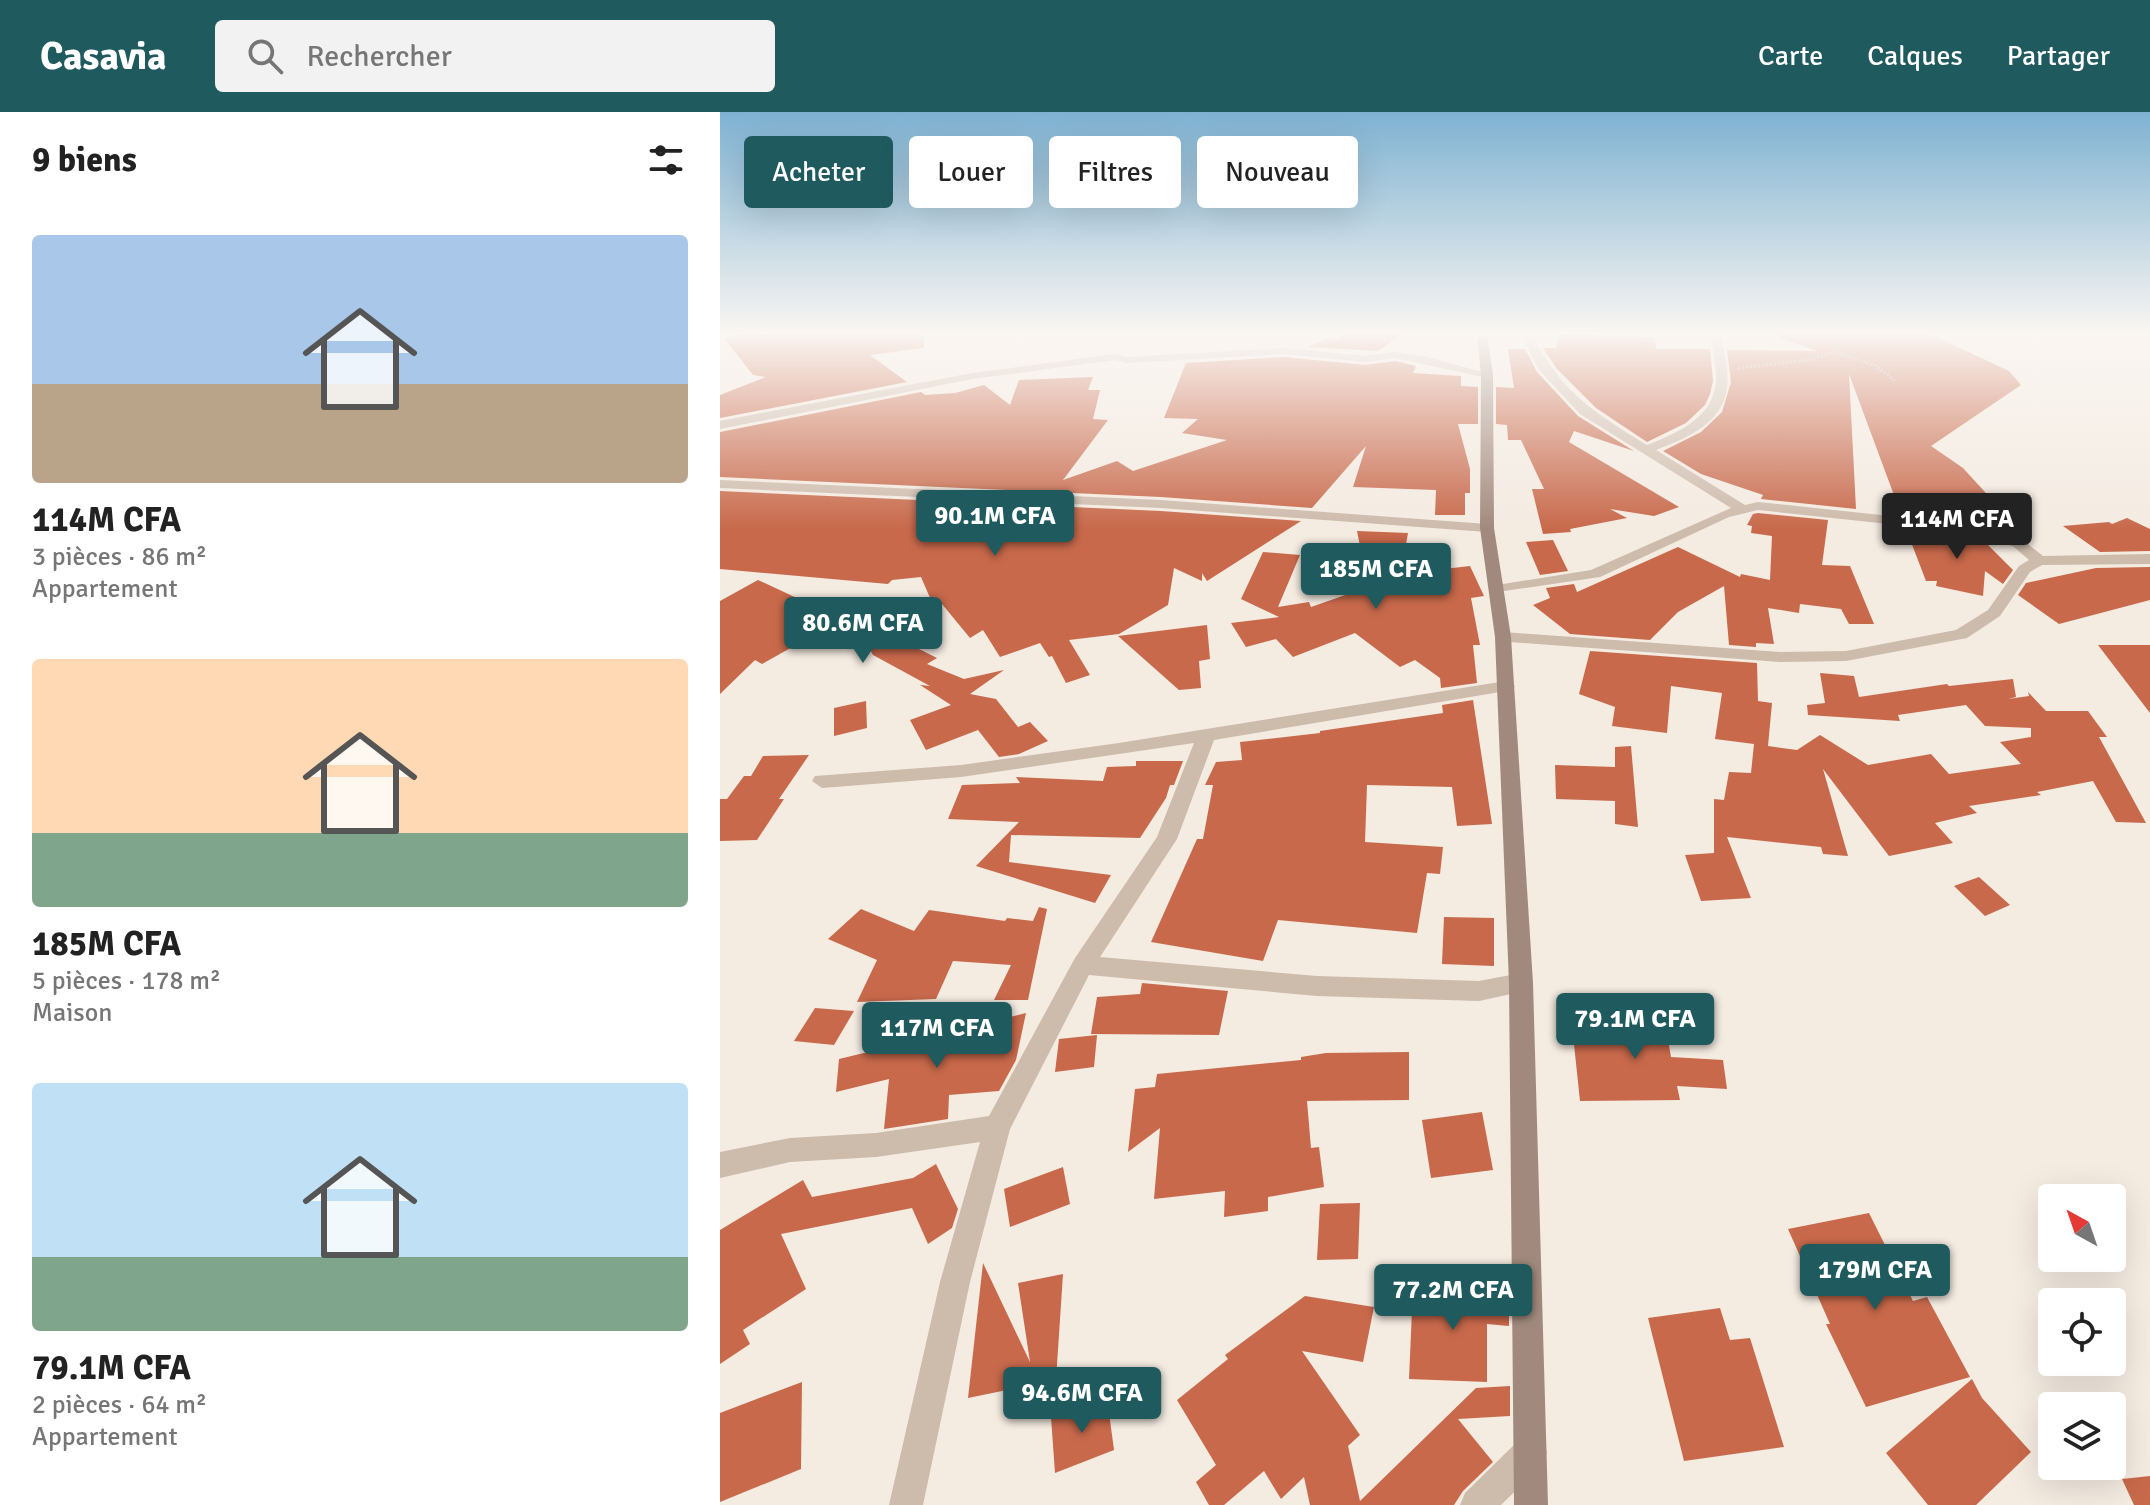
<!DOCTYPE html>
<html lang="fr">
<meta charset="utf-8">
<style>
:root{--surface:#fff;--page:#f2f2f2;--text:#222;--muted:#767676;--accent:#1f5a5e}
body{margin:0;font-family:Signika,sans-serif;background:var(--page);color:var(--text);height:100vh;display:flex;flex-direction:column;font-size:30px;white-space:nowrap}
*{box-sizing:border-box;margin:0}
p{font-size:26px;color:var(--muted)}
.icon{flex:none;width:44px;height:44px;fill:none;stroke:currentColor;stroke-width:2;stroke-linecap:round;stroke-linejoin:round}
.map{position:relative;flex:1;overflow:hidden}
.sheet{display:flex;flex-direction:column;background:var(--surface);width:720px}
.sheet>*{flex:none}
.banner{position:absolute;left:24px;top:24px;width:760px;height:72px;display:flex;gap:16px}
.needle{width:52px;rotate:320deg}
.buttons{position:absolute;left:1318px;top:1072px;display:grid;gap:16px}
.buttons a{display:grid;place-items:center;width:88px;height:88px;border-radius:8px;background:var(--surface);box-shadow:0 8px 32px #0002;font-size:40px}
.price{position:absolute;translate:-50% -68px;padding:0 18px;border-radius:8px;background:var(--accent);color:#fff;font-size:26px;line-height:52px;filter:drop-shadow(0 2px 4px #0008)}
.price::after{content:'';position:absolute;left:50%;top:48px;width:24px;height:18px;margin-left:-12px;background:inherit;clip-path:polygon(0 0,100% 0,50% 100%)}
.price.selected{background:#222;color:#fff}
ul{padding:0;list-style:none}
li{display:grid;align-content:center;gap:16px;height:424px;padding:0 32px}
li span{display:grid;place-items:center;height:248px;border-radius:8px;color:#555}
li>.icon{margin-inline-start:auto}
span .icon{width:144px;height:144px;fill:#fffc;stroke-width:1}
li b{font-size:34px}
h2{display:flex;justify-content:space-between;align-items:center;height:96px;padding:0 32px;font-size:34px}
.tag{padding:0 28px;border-radius:8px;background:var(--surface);box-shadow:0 8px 32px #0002;font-size:28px;line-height:72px}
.tag.selected{background:var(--accent);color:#fff}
header{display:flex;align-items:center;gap:48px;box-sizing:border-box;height:112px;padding:0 40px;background:var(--accent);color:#fff}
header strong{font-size:38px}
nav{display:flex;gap:44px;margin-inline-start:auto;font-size:28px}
.search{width:560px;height:72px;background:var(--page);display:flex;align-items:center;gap:20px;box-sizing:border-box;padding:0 28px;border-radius:8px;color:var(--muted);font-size:30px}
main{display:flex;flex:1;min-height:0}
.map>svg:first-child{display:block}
</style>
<header>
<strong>Casavia</strong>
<div class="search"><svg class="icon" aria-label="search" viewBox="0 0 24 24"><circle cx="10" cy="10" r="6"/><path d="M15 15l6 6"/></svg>Rechercher</div>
<nav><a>Carte</a><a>Calques</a><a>Partager</a></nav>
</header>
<main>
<section class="sheet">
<h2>9 biens<svg class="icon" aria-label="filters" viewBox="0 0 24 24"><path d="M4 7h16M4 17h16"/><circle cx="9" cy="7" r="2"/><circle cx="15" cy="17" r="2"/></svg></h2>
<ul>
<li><span style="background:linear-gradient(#a9c7e8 60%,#b9a48a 0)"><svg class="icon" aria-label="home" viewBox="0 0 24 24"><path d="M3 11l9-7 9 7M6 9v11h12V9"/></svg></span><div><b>114M CFA</b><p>3 pièces · 86 m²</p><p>Appartement</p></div></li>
<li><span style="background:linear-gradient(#ffd9b3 70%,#7fa58c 0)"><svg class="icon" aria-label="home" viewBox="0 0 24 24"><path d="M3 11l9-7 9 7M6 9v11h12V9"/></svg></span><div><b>185M CFA</b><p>5 pièces · 178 m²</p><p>Maison</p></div></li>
<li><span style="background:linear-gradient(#bfe0f5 70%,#7fa58c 0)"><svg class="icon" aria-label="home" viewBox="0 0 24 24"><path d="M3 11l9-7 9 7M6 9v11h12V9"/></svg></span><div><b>79.1M CFA</b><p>2 pièces · 64 m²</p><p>Appartement</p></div></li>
</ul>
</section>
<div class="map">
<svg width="1430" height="1393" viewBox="0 0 1430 1393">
<rect width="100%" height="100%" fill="#f4ebe1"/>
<!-- building -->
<g fill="#c8694b">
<path d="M27 221H204V236L150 243 187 270 0 306V283L46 265 33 263 4 226Z"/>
<path d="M625 221H684L658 239 588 235 608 226 615 228Z"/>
<path d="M1058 221H1208L1289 259 1301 273 1211 334 1243 356 1297 415 1181 402 1129 262 1136 397 1041 387 1043 383 981 362 943 339 981 320 1002 300 1011 270 1007 238 1097 239 1058 225Z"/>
<path d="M839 222 935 225 936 237H990L993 269 990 282 985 293 966 311 927 330 876 296 837 257 823 236H836Z"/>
<path d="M788 237H805L817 260 858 304 914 339 854 319 849 330 959 395 934 404 890 397 907 406 850 417 851 420 823 422 812 377H824L801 328H788L787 313 776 312V275L794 276Z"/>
<path d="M564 245 645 253 675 249 696 254 693 261 741 264V274L758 275V312H738L750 357V381H745V403H715L716 378 633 375 646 334 592 396 441 385 0 365V320L201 280 205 283 235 281 264 273 290 293 299 268 373 265 368 278H380L373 307 388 308 343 368 397 349 413 359 507 328 462 321 478 307 444 306 466 251Z"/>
<path d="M0 379 441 399 581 409 487 469 482 461V469L454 456 448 493 399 522 349 528 370 563 346 571 332 544 329 545 320 531 280 545 263 518 250 526 222 492 214 495 201 465 172 468 168 472 0 457Z"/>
<path d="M1038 401 1108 408 1102 453 1130 454 1154 512H1129L1121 497 1080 492 1079 501 1048 496 1054 532 1036 531V535L1009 533 1004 474 958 500 930 528 850 522 813 493 830 486 826 476 854 472 857 480 958 435 1020 465 1021 462 1050 468 1052 424 1031 421 1032 414 1027 413 1033 402Z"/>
<path d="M1407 406 1430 417V439L1380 440 1343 414 1389 410 1392 412Z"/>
<path d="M1186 417 1260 425 1293 458 1283 472 1265 459 1263 484 1216 474 1217 469H1206Z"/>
<path d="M637 419 688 421 681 462 750 454 764 484 751 486 760 533H753L757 571 721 576 720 566 695 548 680 555 635 521 573 545 556 527 526 535 511 511 559 505 521 487 543 440 580 443 558 495 589 490 591 495 648 475Z"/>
<path d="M833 428 848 459 820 463 806 430Z"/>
<path d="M1430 455V488L1339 512 1298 483 1306 471 1376 456Z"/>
<path d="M38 468 137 514 135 510 177 526 217 546 207 552 244 567 284 558 250 582 276 587 298 615 310 610 328 629 299 642 279 645 258 618 206 638 190 608 231 593 200 573 210 574 153 543 138 516 95 537 83 529 42 552 35 548 0 582V489Z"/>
<path d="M487 513 490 547 479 549 481 576 459 578 398 524Z"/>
<path d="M1378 533H1430V601Z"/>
<path d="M870 539 1037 551 1038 589 1052 591 1048 634 1077 638 1100 623 1148 653 1211 642 1229 662 1301 652 1280 630 1311 625V616L1265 614 1246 593 1178 603 1180 609 1088 603 1087 593 1105 591 1100 561 1134 564 1139 585 1227 572 1229 574 1293 567 1296 585 1288 587 1309 584 1308 580 1326 599H1368L1387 625H1379L1426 711 1396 710 1373 669 1317 680 1321 683 1249 694 1257 701 1215 711 1233 731 1169 744 1103 657 1128 744 1103 742 1101 735 1007 725 1031 786 981 789 965 743 994 741V687L1004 688 1009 660 1031 661 1034 632 995 627 1002 581 951 574 947 621 892 614 895 595 859 582Z"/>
<path d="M753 588 772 712 737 714 732 675 647 673 645 730 723 735 720 762 707 761 697 821 558 808 543 849 431 830 477 727H483L493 673H485L496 650 522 648 520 630 600 621V619L723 601 722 593Z"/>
<path d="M146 589 147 616 114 624V596Z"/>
<path d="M911 634 918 715 895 712V689L836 687 835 653 895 655V635Z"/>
<path d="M89 643 59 687H64L37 728 0 729V687H7L24 664H31L43 644Z"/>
<path d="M416 649H463L454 673H450L446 686 420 726 291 723 289 750 391 763 375 791 256 754 299 710 228 707 242 673 300 671 296 665 383 669 387 655 416 654Z"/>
<path d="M1259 765 1290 793 1265 804 1234 774Z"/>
<path d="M319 795 327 797 308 888H274L291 853 233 849 216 887 137 890 157 848 108 827 141 797 194 819 209 798 285 809 287 806 313 809Z"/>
<path d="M724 805 774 806V854L722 852Z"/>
<path d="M422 871 508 879 499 923 371 922 377 885 420 882Z"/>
<path d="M95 896 134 899 114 933 74 929Z"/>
<path d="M306 901 296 948 279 979 229 983 228 1007 164 1017 169 967 116 980 119 947 181 932 180 939 254 914Z"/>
<path d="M851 904H944L951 945 1003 948 1007 977 957 974 960 988 860 989Z"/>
<path d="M377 923 374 955 335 960 339 927Z"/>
<path d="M689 940V988L587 989 591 1036 599 1035 604 1075 548 1085V1099L504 1105 505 1079 434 1087 440 1016 408 1040 415 977 435 975 437 962 581 948V945L606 941Z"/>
<path d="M762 1000 773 1058 711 1066 702 1008Z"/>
<path d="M216 1052 238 1097 232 1116 208 1132 192 1096 61 1122 86 1177 23 1218 30 1232 0 1252V1118L83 1068 92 1085 193 1066Z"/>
<path d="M343 1055 350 1092 290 1115 284 1077Z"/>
<path d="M640 1091 638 1147 597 1148 600 1092Z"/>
<path d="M1149 1101 1193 1189 1207 1185 1250 1265 1146 1295 1106 1212H1110L1068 1117Z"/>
<path d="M263 1151 310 1250 298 1171 343 1162 336 1268 248 1286Z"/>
<path d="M693 1175 767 1177V1182L789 1183V1214L767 1212V1270L689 1267Z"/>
<path d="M585 1184 654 1195 643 1250 582 1239 640 1323 628 1334 640 1389 756 1276 790 1274V1304L738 1307 773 1350 743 1379 734 1393H590L584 1365 561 1387 544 1359 504 1393H489L476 1370 496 1353 457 1288 508 1247 505 1243Z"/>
<path d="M1000 1196 1010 1228 1030 1226 1064 1335 964 1349 928 1206Z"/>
<path d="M1252 1267 1262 1286 1311 1340 1256 1393H1208L1166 1341Z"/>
<path d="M82 1270 81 1357 0 1390V1301Z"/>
<path d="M387 1286 394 1338 335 1361 331 1305Z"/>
<path d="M1430 1364V1393H1414L1402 1367Z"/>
</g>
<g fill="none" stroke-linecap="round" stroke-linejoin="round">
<!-- path -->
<path stroke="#b9a596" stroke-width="3" stroke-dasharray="2 2" stroke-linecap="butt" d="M1018 256 1089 248 1114 240 1156 254 1175 269"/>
<!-- street -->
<g fill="#cdbbac" fill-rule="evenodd">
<path d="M800 221H811C842 281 872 299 927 333 965 318 1003 300 995 253 994 242 993 231 988 221H999C1004 230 1004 241 1006 251 1016 304 978 322 936 338L1025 393 1038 390 1266 414 1304 429 1323 444 1430 442V452L1322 453 1310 460 1280 504 1247 526 1126 549 1060 550 777 529 775 525 783 520 1060 540 1126 539 1236 518 1268 498 1299 454 1309 448 1294 435 1263 422 1038 398 1009 405 880 465 771 481 769 478 777 473 871 458 1011 396 860 302 819 258Z"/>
<path d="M564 236 645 244 675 240 708 245 773 263 767 266 675 246 645 250 564 242 407 251 395 248 252 267 0 317V309L252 261 395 242 407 245Z"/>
<path d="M0 368 441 388 767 412 774 416 767 420 441 396 0 376Z"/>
<path d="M786 569 795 574 792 578 494 628 457 727 380 845 597 864 759 869 801 861 809 864 813 871 809 878 759 889 597 884 369 863 290 1017 250 1170 203 1393H169L220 1170 260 1030 156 1045 70 1050 0 1066V1040L70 1026 156 1021 269 1004 355 846 437 725 474 631 241 665 102 676 92 669 95 664 241 653 399 631Z"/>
<path d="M811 1324 823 1328 827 1340 823 1352 781 1393H740L745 1381 799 1328Z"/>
</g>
<!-- secondary -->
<path fill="#a18a7d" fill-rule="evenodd" d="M757 221H767L773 263 774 416 791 525 813 871 828 1393H794L789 871 775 525 760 416 761 263Z"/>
</g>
<!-- sky -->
<linearGradient id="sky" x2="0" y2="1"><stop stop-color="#7eb2d2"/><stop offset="0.53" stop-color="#faf6f2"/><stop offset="1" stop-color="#faf6f2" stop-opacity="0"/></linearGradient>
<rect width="1430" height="417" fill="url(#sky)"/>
</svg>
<div class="buttons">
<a><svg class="needle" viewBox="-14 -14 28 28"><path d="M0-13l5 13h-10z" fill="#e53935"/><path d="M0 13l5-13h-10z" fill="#767676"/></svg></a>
<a><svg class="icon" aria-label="locate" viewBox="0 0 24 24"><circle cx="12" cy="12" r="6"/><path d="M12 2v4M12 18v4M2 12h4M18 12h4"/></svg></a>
<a><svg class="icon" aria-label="layers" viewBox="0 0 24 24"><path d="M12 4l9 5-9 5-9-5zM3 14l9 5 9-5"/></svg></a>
</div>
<b class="price" style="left:275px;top:446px">90.1M CFA</b>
<b class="price selected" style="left:1237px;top:449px">114M CFA</b>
<b class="price" style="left:656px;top:499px">185M CFA</b>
<b class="price" style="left:143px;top:553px">80.6M CFA</b>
<b class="price" style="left:915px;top:949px">79.1M CFA</b>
<b class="price" style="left:217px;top:958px">117M CFA</b>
<b class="price" style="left:1155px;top:1200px">179M CFA</b>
<b class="price" style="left:733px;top:1220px">77.2M CFA</b>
<b class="price" style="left:362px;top:1323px">94.6M CFA</b>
<div class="banner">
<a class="tag selected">Acheter</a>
<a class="tag">Louer</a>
<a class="tag">Filtres</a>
<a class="tag">Nouveau</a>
</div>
</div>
</main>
